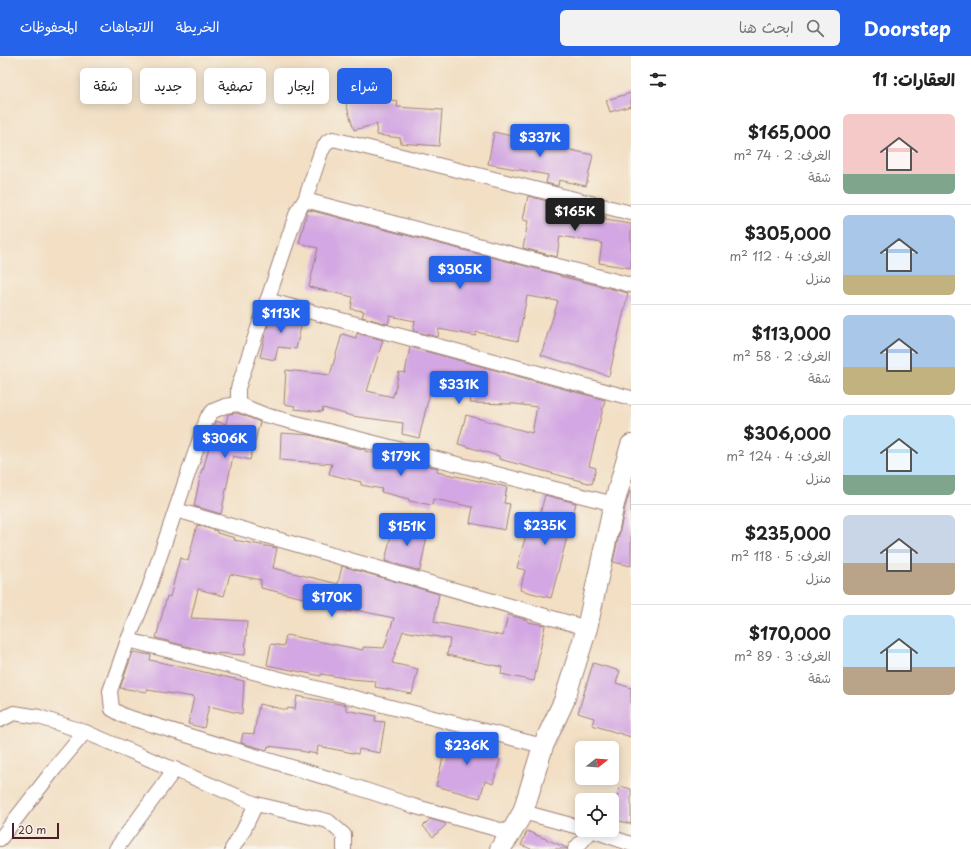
<!DOCTYPE html>
<html lang="ar">
<meta charset="utf-8">
<style>
:root{--surface:#fff;--page:#f2f2f2;--text:#222;--muted:#767676;--line:#e0e0e0;--accent:#2563eb}
body{margin:0;font-family:"Playpen Sans","Playpen Sans Arabic",sans-serif;background:var(--page);color:var(--text);direction:rtl;height:100vh;display:flex;flex-direction:column;font-size:15px;white-space:nowrap}
*{box-sizing:border-box;margin:0}
p{font-size:13px;color:var(--muted)}
.icon{flex:none;width:22px;height:22px;fill:none;stroke:currentColor;stroke-width:2;stroke-linecap:round;stroke-linejoin:round}
.map{position:relative;flex:1;overflow:hidden;direction:ltr}
.details{display:flex;flex-direction:column;background:var(--surface);width:340px}
.details>*{flex:none}
.top-card{position:absolute;left:12px;top:12px;width:380px;height:36px;direction:rtl;display:flex;gap:8px}
.needle{width:26px;rotate:73deg}
.fabs{position:absolute;left:575px;top:685px;display:grid;gap:8px}
.fabs a{display:grid;place-items:center;width:44px;height:44px;border-radius:6px;background:var(--surface);box-shadow:0 2px 10px #0003;font-size:20px}
.scale{position:absolute;left:12px;bottom:10px;width:47px;box-sizing:border-box;padding-left:4px;border:2px solid #4a1f2b;border-top:0;font-size:11px;line-height:14px;white-space:nowrap;color:#4a1f2b;-webkit-text-stroke:3px #f7f3e8;paint-order:stroke}
.price{position:absolute;translate:-50% -34px;padding:0 9px;border-radius:4px;background:var(--accent);color:#fff;font-size:13px;line-height:26px;filter:drop-shadow(0 1px 2px #0008)}
.price::after{content:'';position:absolute;left:50%;top:24px;width:12px;height:9px;margin-left:-6px;background:inherit;clip-path:polygon(0 0,100% 0,50% 100%)}
.price.current{background:#222;color:#fff}
ul{padding:0;list-style:none}
li{display:flex;align-items:center;gap:12px;height:100px;padding:0 16px}
li+li{border-top:1px solid var(--line)}
li span{display:grid;place-items:center;flex:none;width:112px;height:80px;border-radius:6px;color:#555}
li>.icon{margin-inline-start:auto}
span .icon{width:48px;height:48px;fill:#fffc;stroke-width:1}
li b{font-size:17px}
h2{display:flex;justify-content:space-between;align-items:center;height:48px;padding:0 16px;font-size:17px}
.chip{padding:0 14px;border-radius:6px;background:var(--surface);box-shadow:0 2px 10px #0003;font-size:14px;line-height:36px}
.chip.current{background:var(--accent);color:#fff}
header{display:flex;align-items:center;gap:24px;box-sizing:border-box;height:56px;padding:0 20px;background:var(--accent);color:#fff}
header strong{font-size:19px}
nav{display:flex;gap:22px;margin-inline-start:auto;font-size:14px}
.search{width:280px;height:36px;background:var(--page);display:flex;align-items:center;gap:10px;box-sizing:border-box;padding:0 14px;border-radius:6px;color:var(--muted);font-size:15px}
main{display:flex;flex:1;min-height:0}
.map>svg:first-child{display:block}
</style>
<header>
<strong>Doorstep</strong>
<div class="search"><svg class="icon" aria-label="search" viewBox="0 0 24 24"><circle cx="10" cy="10" r="6"/><path d="M15 15l6 6"/></svg>ابحث هنا</div>
<nav><a>الخريطة</a><a>الاتجاهات</a><a>المحفوظات</a></nav>
</header>
<main>
<section class="details">
<h2>العقارات: 11<svg class="icon" aria-label="filters" viewBox="0 0 24 24"><path d="M4 7h16M4 17h16"/><circle cx="9" cy="7" r="2"/><circle cx="15" cy="17" r="2"/></svg></h2>
<ul>
<li><span style="background:linear-gradient(#f6c9c9 75%,#7fa58c 0)"><svg class="icon" aria-label="home" viewBox="0 0 24 24"><path d="M3 11l9-7 9 7M6 9v11h12V9"/></svg></span><div><b>$165,000</b><p>الغرف: 2 · 74 m²</p><p>شقة</p></div></li>
<li><span style="background:linear-gradient(#a9c7e8 75%,#c2b280 0)"><svg class="icon" aria-label="home" viewBox="0 0 24 24"><path d="M3 11l9-7 9 7M6 9v11h12V9"/></svg></span><div><b>$305,000</b><p>الغرف: 4 · 112 m²</p><p>منزل</p></div></li>
<li><span style="background:linear-gradient(#a9c7e8 65%,#c2b280 0)"><svg class="icon" aria-label="home" viewBox="0 0 24 24"><path d="M3 11l9-7 9 7M6 9v11h12V9"/></svg></span><div><b>$113,000</b><p>الغرف: 2 · 58 m²</p><p>شقة</p></div></li>
<li><span style="background:linear-gradient(#bfe0f5 75%,#7fa58c 0)"><svg class="icon" aria-label="home" viewBox="0 0 24 24"><path d="M3 11l9-7 9 7M6 9v11h12V9"/></svg></span><div><b>$306,000</b><p>الغرف: 4 · 124 m²</p><p>منزل</p></div></li>
<li><span style="background:linear-gradient(#c9d6e8 60%,#b9a48a 0)"><svg class="icon" aria-label="home" viewBox="0 0 24 24"><path d="M3 11l9-7 9 7M6 9v11h12V9"/></svg></span><div><b>$235,000</b><p>الغرف: 5 · 118 m²</p><p>منزل</p></div></li>
<li><span style="background:linear-gradient(#bfe0f5 65%,#b9a48a 0)"><svg class="icon" aria-label="home" viewBox="0 0 24 24"><path d="M3 11l9-7 9 7M6 9v11h12V9"/></svg></span><div><b>$170,000</b><p>الغرف: 3 · 89 m²</p><p>شقة</p></div></li>
</ul>
</section>
<div class="map">
<svg width="631" height="793" viewBox="0 0 631 793">
<rect width="100%" height="100%" fill="#f7f3e8"/>
<filter id="ink" filterUnits="userSpaceOnUse"><feTurbulence type="fractalNoise" baseFrequency=".025" numOctaves="2"/><feDisplacementMap in="SourceGraphic" scale="8" xChannelSelector="R" yChannelSelector="G"/><feConvolveMatrix kernelMatrix="1 2 1 2 8 2 1 2 1" color-interpolation-filters="sRGB"/></filter>
<filter id="wash" filterUnits="userSpaceOnUse"><feTurbulence type="fractalNoise" baseFrequency=".012" numOctaves="4" result="noise"/><feDisplacementMap in="SourceGraphic" scale="16" xChannelSelector="R" yChannelSelector="G"/><feGaussianBlur stdDeviation="0.9" result="paint"/><feColorMatrix in="noise" values="0 0 0 0 0 0 0 0 0 0 0 0 0 0 0 0 0 1.4 0 .05"/><feComposite in="paint" operator="in"/></filter>
<g filter="url(#wash)">
<rect width="100%" height="100%" fill="#f2dfc4"/>
<g id="blocks">
<!-- building -->
<g fill="#d3a7e3">
<path d="M631 37V50L610 56 606 44Z"/>
<path d="M367 38 368 42 398 45 397 51 442 54 439 90 400 87 401 82 376 79 377 68 354 74 345 44Z"/>
<path d="M518 71 530 73 527 84 593 99 586 130 559 124 558 130 546 127 548 119 488 108 494 76 516 81Z"/>
<path d="M528 140 555 147 554 150 586 155V158L606 161 605 164 631 168V212L599 207 602 187 560 180 557 201 523 192 528 165 523 164Z"/>
<path d="M309 154 560 219V220L628 237 609 320 541 299 558 245 527 240 518 285 476 276V280L439 273 438 281 413 275 415 265 390 260 388 268 362 261 364 255 351 253 353 241 309 231 318 192 299 187 307 156Z"/>
<path d="M273 254 303 262 296 293 278 291 275 304 260 301 266 275Z"/>
<path d="M357 277 383 284 367 335 393 341V338H394L399 316 405 317 410 291 605 344 589 410 596 412 592 428 499 403V400L458 388 466 359 532 377 537 351 515 348 470 347 472 336 432 327 419 382 402 378 403 367 352 360 323 352 322 356 294 353 295 350 284 348 286 314 330 319 342 278 356 282Z"/>
<path d="M235 357 243 359 260 366 250 404 233 400 221 458 194 450 202 413 203 414 216 365 226 368 228 358Z"/>
<path d="M281 377 310 379 366 394 365 395 438 412 437 416 507 431 504 447 510 448 505 474 470 467 473 451 433 443 432 449 409 445V443L381 436 382 433 361 429V426L329 418 332 408 280 404Z"/>
<path d="M630 435H631V510L613 506 625 451Z"/>
<path d="M545 439 576 447 551 542 520 534 525 514 517 512 532 456 540 458Z"/>
<path d="M394 467 428 475 420 515 385 505Z"/>
<path d="M197 469 217 475V477L235 482 234 484 277 492 273 512 338 528 342 510 439 538 434 566 503 580 508 559 528 564V566L545 569 534 625 501 618 502 611 447 599 450 583 403 575 392 607 418 613 412 638 375 631 376 625 351 623 321 618V620L267 609 271 588 284 590 286 579 363 594V591L384 592 394 562 351 553V556L332 552 333 549 261 532V524L230 518 224 540 198 533 191 562 247 565 245 599 213 597 156 582 167 540 170 541 180 502 188 505Z"/>
<path d="M133 596 151 599 150 604 244 625 242 658 209 650 204 672 188 668 194 641 147 634V636L120 632Z"/>
<path d="M593 607 620 615 616 627 631 632V681L592 669 594 662 578 657Z"/>
<path d="M297 640 346 649V654L376 660 375 665 385 666 380 697 359 693 358 698 318 690 317 698 300 695V694L268 690 267 694 241 687 243 677 254 678 259 648 287 654 288 652 295 653Z"/>
<path d="M449 678 493 690 491 700 500 703 493 728 485 725 480 742 436 730Z"/>
<path d="M620 730 631 733V768L612 763Z"/>
<path d="M430 763 444 767 446 769 433 781 423 770Z"/>
<path d="M527 775 567 792V793H531L521 789Z"/>
</g>
</g>
</g>
<g filter="url(#ink)">
<use href="#blocks" fill-opacity="0" stroke="#9e7f78" stroke-width="1"/>
<g fill="none" stroke-linecap="round" stroke-linejoin="round">
<!-- minor casing -->
<g stroke="#9e7f78" stroke-width="16">
<g id="minor">
<path d="M305 144 631 229"/>
<path d="M267 244 631 342"/>
<path d="M238 348V332L297 156 305 144 321 96 327 86 333 83 631 157"/>
<path d="M176 454 587 572"/>
<path d="M128 584 543 690"/>
<path d="M0 664 14 657 39 661 85 676 256 748 328 765 344 779V793"/>
<path d="M523 756 582 772"/>
<path d="M591 774 631 788"/>
<path d="M511 777 413 750 344 727 124 660 112 653 110 635 128 584 149 532 207 362 213 355 225 350 238 348 265 359 614 448"/>
<path d="M0 783 55 712 85 676"/>
<path d="M116 793 175 713"/>
<path d="M232 793 243 775 256 748"/>
<path d="M575 793 592 774"/>
</g>
</g>
<!-- secondary casing -->
<g stroke="#9e7f78" stroke-width="22">
<path id="secondary" d="M500 793 511 777 523 756 543 690 564 645 587 572 614 448 631 389"/>
</g>
<!-- minor -->
<use href="#minor" stroke="#fff" stroke-width="14"/>
<!-- secondary -->
<use href="#secondary" stroke="#fff" stroke-width="20"/>
</g>
</g>
</svg>
<div class="fabs">
<a><svg class="needle" viewBox="-14 -14 28 28"><path d="M0-13l5 13h-10z" fill="#e53935"/><path d="M0 13l5-13h-10z" fill="#767676"/></svg></a>
<a><svg class="icon" aria-label="locate" viewBox="0 0 24 24"><circle cx="12" cy="12" r="6"/><path d="M12 2v4M12 18v4M2 12h4M18 12h4"/></svg></a>
</div>
<div class="scale">20 m</div>
<b class="price" style="left:540px;top:102px">$337K</b>
<b class="price current" style="left:575px;top:176px">$165K</b>
<b class="price" style="left:460px;top:234px">$305K</b>
<b class="price" style="left:281px;top:278px">$113K</b>
<b class="price" style="left:459px;top:349px">$331K</b>
<b class="price" style="left:225px;top:403px">$306K</b>
<b class="price" style="left:401px;top:421px">$179K</b>
<b class="price" style="left:545px;top:490px">$235K</b>
<b class="price" style="left:407px;top:491px">$151K</b>
<b class="price" style="left:332px;top:562px">$170K</b>
<b class="price" style="left:467px;top:710px">$236K</b>
<div class="top-card">
<a class="chip current">شراء</a>
<a class="chip">إيجار</a>
<a class="chip">تصفية</a>
<a class="chip">جديد</a>
<a class="chip">شقة</a>
</div>
</div>
</main>
